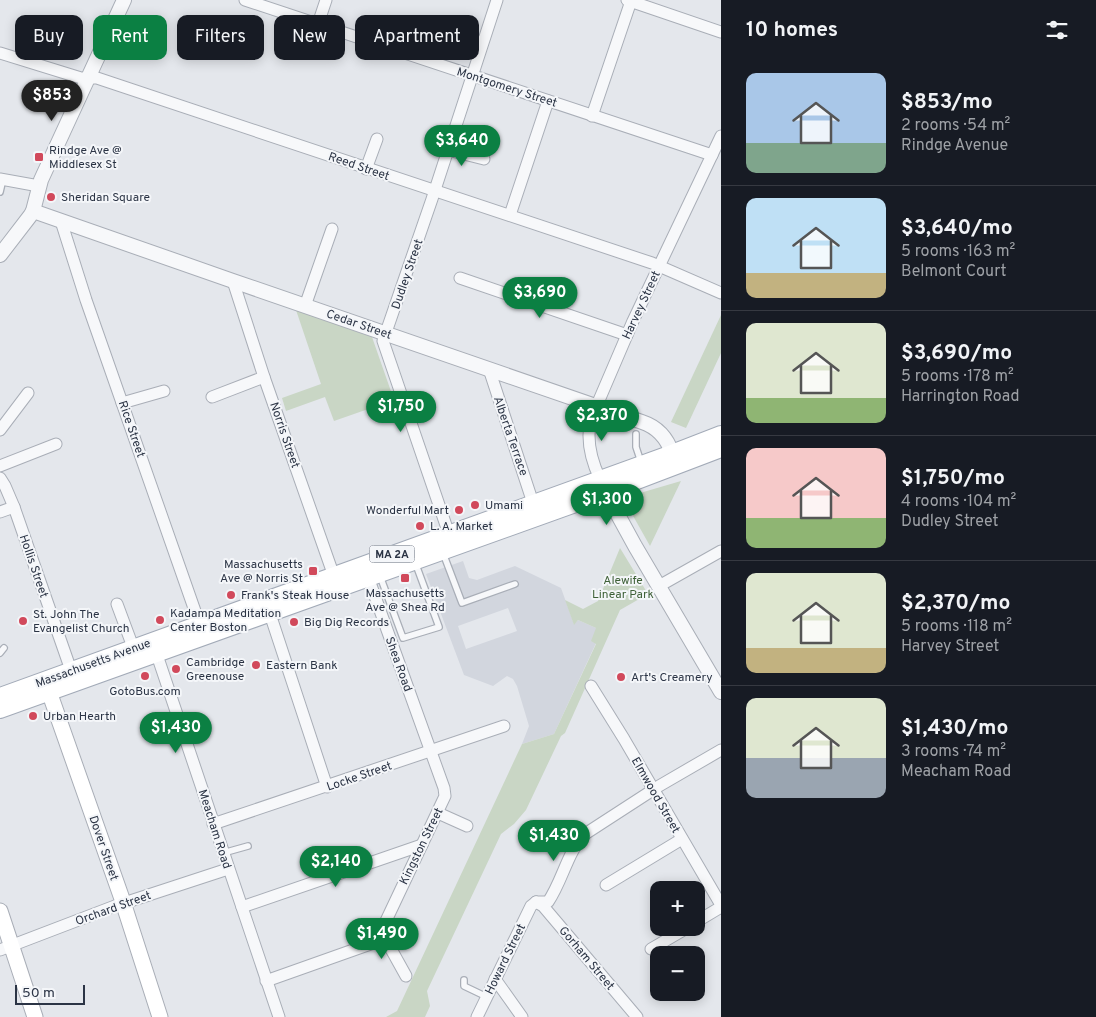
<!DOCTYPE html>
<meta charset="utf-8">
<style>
:root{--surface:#171b24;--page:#242831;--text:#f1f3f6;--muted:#9ea1a6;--line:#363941;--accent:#0b8043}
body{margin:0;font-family:Overpass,sans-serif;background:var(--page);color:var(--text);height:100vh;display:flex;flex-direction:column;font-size:19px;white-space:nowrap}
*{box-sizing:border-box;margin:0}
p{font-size:16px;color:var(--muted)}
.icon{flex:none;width:28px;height:28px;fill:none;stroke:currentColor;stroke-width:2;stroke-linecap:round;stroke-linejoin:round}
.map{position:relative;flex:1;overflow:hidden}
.sheet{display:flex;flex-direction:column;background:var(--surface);width:375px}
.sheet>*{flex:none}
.banner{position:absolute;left:15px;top:15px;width:475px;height:45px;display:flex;gap:10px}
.controls{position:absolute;left:650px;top:881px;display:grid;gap:10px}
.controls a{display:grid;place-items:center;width:55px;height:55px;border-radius:10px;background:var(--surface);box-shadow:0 2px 12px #0003;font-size:25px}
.scale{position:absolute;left:15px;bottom:12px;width:70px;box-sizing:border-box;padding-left:5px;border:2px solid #2b3445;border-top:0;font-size:14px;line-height:18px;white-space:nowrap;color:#2b3445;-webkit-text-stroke:4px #f4f6f9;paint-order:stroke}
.price{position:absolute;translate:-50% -42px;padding:0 11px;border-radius:18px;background:var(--accent);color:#fff;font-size:16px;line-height:32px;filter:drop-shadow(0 1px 2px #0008)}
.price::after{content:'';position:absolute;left:50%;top:30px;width:15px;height:11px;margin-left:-8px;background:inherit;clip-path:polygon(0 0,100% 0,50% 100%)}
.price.active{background:#222;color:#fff}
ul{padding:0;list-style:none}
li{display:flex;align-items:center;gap:15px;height:125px;padding:0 25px}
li+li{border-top:1px solid var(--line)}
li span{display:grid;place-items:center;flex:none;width:140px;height:100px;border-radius:10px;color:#555}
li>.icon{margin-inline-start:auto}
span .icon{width:60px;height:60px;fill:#fffc;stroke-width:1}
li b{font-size:21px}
h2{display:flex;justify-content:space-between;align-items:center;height:60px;padding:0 25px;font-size:21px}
.tag{padding:0 18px;border-radius:10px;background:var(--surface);box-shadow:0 2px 12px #0003;font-size:18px;line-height:45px}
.tag.active{background:var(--accent);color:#fff}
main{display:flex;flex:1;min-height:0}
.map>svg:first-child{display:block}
</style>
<main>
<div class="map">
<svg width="721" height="1017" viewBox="0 0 721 1017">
<rect width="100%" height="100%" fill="#e4e7ec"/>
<!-- built -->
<path fill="#d2d6de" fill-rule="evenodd" d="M463 561 469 578 477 580 515 566 561 588 574 624 578 620 596 628V643L554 734 522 744 529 726 517 686 513 679 507 676 493 686 464 675 426 574ZM508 608 517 631 466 649 458 626Z"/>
<!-- green -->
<g fill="#c9d6c5">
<path d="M296 310 372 337 394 400 334 421 325 397 286 411 282 398 321 384Z"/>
<path d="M721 315V353L686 428 671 422Z"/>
<path d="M681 481 650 546 632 514 640 493Z"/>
<path d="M620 548 648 594 620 610 565 733 561 736 526 810 514 824 501 834 427 991 430 1006 425 1017H386L397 1011 522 744 554 734 596 644 591 641 596 628 578 620 574 625 565 600 583 609 598 601Z"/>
</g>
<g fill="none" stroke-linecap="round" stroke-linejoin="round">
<!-- service casing -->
<g stroke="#a9aeb7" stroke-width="8">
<g id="service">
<path d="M0 192 3 179"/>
<path d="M636 434V447L641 462"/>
<path d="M443 553 462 603 515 584"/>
<path d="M380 576 403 638 439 627 415 562"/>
<path d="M0 653 4 648"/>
<path d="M223 853 248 846"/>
<path d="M464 980V986L487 997"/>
</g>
</g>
<!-- minor casing -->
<g stroke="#a9aeb7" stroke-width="13">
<g id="minor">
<path d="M245 0 712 155"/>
<path d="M627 0 721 32"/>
<path d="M318 24 326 0"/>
<path d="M446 31 482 43"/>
<path d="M0 53 81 78H97L652 263 721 293"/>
<path d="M592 116 631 1"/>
<path d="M448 150 484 159"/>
<path d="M366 169 377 139"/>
<path d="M0 179 39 186"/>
<path d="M510 215 548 101"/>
<path d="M61 221 86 300 202 631"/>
<path d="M460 278 627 335"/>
<path d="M233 281 264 377 336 582"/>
<path d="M305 306 332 229"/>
<path d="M489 369 533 503"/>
<path d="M212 397 264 377"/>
<path d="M122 403 164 391"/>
<path d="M0 430 28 393"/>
<path d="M0 466 56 444"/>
<path d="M0 478 5 486 14 507 73 676"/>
<path d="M600 479C591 460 586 439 591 419L633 321 721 136"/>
<path d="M0 512 14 507"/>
<path d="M451 540 383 341 432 199 497 0"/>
<path d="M659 586 721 551"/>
<path d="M117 604 133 647"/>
<path d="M270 614 327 787"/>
<path d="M155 649 279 1017"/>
<path d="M591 686 624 739 721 905"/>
<path d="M438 813 467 826"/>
<path d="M213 824 504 726"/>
<path d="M606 885 682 839"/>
<path d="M536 902H548C563 880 567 852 585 834L659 786 721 750"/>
<path d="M536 902 543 906 637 1017"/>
<path d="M242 907 422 845"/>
<path d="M696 922 721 907"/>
<path d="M381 931 406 976"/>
<path d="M651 949 687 928"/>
<path d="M0 950 115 906 228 869"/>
<path d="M495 979 522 1017"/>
<path d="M266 981 376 942 445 796 444 788 368 577"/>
<path d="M477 1017 531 906 536 902"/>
</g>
</g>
<!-- tertiary casing -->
<g stroke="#a9aeb7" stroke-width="16">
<g id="tertiary">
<path d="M33 211 233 281 642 422C657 427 667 438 672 453"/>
<path d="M0 255 30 216 33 211 41 180 124 0"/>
<path d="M606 493 635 546 721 692"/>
</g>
</g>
<!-- secondary casing -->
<g stroke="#a9aeb7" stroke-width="17">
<g id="secondary">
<path d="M46 683 121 896 160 1017"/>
<path d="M0 911 35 1017"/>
</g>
</g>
<!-- primary casing -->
<g stroke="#a3abb8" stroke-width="18">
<g id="primary">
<path d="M0 696 672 453 721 434"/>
<path d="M0 710 595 497 721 449"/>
</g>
</g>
<!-- service -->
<use href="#service" stroke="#f7f8fa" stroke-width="5.5"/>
<!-- minor -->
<use href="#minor" stroke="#f7f8fa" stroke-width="11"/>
<!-- tertiary -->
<use href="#tertiary" stroke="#f7f8fa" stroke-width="14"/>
<!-- secondary -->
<use href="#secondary" stroke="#fff" stroke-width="15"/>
<!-- primary -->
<use href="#primary" stroke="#fff" stroke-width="16"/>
</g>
<!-- markers -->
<g fill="#d1495b" stroke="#f4f6f9" stroke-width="2">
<rect x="34" y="152" width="10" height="10" rx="2.5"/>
<circle cx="51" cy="197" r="5"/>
<circle cx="475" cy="505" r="5"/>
<circle cx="459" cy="510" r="5"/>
<circle cx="420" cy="526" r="5"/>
<rect x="308" y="566" width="10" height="10" rx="2.5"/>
<rect x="400" y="573" width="10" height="10" rx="2.5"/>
<circle cx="231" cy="595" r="5"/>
<circle cx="160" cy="620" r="5"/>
<circle cx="23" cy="621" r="5"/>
<circle cx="294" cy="622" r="5"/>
<circle cx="256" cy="665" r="5"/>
<circle cx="176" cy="669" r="5"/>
<circle cx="145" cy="676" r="5"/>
<circle cx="621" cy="677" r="5"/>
<circle cx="33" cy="716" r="5"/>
</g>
<g text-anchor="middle" stroke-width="4" stroke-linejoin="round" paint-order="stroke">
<!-- shield labels -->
<rect fill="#f4f6f9" stroke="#676e7b" stroke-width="1" x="369.5" y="545.5" width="45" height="17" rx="4"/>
<g font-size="11" font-weight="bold" fill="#2b3445">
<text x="392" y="558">MA 2A</text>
</g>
<!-- street labels -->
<g font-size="12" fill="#2b3445" stroke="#f4f6f9">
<text transform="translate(507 87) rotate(18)" y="4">Montgomery Street</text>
<text transform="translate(359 166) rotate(19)" y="4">Reed Street</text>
<text transform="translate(407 274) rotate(-71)" y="4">Dudley Street</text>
<text transform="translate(641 305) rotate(-65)" y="4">Harvey Street</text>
<text transform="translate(359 324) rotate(19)" y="4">Cedar Street</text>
<text transform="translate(132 429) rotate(71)" y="4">Rice Street</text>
<text transform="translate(285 435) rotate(71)" y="4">Norris Street</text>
<text transform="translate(511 436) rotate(71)" y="4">Alberta Terrace</text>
<text transform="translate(34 566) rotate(71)" y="4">Hollis Street</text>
<text transform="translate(93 663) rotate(-20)" y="4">Massachusetts Avenue</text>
<text transform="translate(399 664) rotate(70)" y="4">Shea Road</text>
<text transform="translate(359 776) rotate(-19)" y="4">Locke Street</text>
<text transform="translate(656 795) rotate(60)" y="4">Elmwood Street</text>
<text transform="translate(215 829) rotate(72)" y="4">Meacham Road</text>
<text transform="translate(421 846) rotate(-64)" y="4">Kingston Street</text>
<text transform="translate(104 848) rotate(71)" y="4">Dover Street</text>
<text transform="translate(113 908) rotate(-20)" y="4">Orchard Street</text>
<text transform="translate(587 958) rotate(50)" y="4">Gorham Street</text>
<text transform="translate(505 959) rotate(-64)" y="4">Howard Street</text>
</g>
<!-- poi labels -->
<g font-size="12" fill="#2b3445" stroke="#f4f6f9" text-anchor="start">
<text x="49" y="154">Rindge Ave @<tspan x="49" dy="14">Middlesex St</tspan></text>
<text x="61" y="201">Sheridan Square</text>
<text x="485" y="509">Umami</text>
<text x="449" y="514" text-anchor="end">Wonderful Mart</text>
<text x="430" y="530">L. A. Market</text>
<text x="303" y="568" text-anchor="end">Massachusetts<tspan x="303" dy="14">Ave @ Norris St</tspan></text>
<text x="405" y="597" text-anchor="middle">Massachusetts<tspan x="405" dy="14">Ave @ Shea Rd</tspan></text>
<text x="241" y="599">Frank's Steak House</text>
<text x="170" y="617">Kadampa Meditation<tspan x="170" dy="14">Center Boston</tspan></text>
<text x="33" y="618">St. John The<tspan x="33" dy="14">Evangelist Church</tspan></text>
<text x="304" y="626">Big Dig Records</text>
<text x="186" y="666">Cambridge<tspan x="186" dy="14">Greenouse</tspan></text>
<text x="266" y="669">Eastern Bank</text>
<text x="631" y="681">Art's Creamery</text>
<text x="145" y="695" text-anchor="middle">GotoBus.com</text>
<text x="43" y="720">Urban Hearth</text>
</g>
<!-- park labels -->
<g font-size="12" fill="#3f6138" stroke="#f4f6f9">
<text x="623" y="584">Alewife<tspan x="623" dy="14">Linear Park</tspan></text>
</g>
</g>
</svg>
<div class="controls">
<a>+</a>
<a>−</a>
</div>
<div class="scale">50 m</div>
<b class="price active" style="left:52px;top:122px">$853</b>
<b class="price" style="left:462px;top:167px">$3,640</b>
<b class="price" style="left:540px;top:319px">$3,690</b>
<b class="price" style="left:401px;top:433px">$1,750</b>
<b class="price" style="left:602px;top:442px">$2,370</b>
<b class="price" style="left:607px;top:526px">$1,300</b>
<b class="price" style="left:176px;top:754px">$1,430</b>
<b class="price" style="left:554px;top:862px">$1,430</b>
<b class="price" style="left:336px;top:888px">$2,140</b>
<b class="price" style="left:382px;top:960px">$1,490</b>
<div class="banner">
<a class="tag">Buy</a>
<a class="tag active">Rent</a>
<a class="tag">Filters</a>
<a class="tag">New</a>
<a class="tag">Apartment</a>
</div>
</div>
<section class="sheet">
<h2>10 homes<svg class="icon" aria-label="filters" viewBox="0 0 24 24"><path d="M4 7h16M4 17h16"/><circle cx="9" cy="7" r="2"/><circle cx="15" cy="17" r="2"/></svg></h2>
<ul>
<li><span style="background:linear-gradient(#a9c7e8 70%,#7fa58c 0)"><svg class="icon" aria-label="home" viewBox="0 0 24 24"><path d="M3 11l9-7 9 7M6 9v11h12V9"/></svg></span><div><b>$853/mo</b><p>2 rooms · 54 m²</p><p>Rindge Avenue</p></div></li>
<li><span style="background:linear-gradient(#bfe0f5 75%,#c2b280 0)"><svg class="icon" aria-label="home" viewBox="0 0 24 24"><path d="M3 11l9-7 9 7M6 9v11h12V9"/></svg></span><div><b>$3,640/mo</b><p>5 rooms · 163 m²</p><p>Belmont Court</p></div></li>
<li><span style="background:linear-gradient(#dfe7d0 75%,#8fb573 0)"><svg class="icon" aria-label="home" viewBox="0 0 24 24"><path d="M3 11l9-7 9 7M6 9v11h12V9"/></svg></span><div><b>$3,690/mo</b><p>5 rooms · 178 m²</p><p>Harrington Road</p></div></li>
<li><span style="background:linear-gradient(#f6c9c9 70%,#8fb573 0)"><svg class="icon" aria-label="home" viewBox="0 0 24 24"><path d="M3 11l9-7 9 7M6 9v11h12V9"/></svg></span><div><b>$1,750/mo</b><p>4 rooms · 104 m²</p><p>Dudley Street</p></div></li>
<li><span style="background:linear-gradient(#dfe7d0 75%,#c2b280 0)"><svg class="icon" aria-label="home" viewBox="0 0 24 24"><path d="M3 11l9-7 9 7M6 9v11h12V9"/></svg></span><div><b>$2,370/mo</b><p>5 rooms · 118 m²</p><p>Harvey Street</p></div></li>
<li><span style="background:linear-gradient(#dfe7d0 60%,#9aa5b1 0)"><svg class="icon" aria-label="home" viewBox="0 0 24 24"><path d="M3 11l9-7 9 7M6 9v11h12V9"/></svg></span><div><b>$1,430/mo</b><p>3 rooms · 74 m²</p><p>Meacham Road</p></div></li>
</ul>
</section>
</main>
